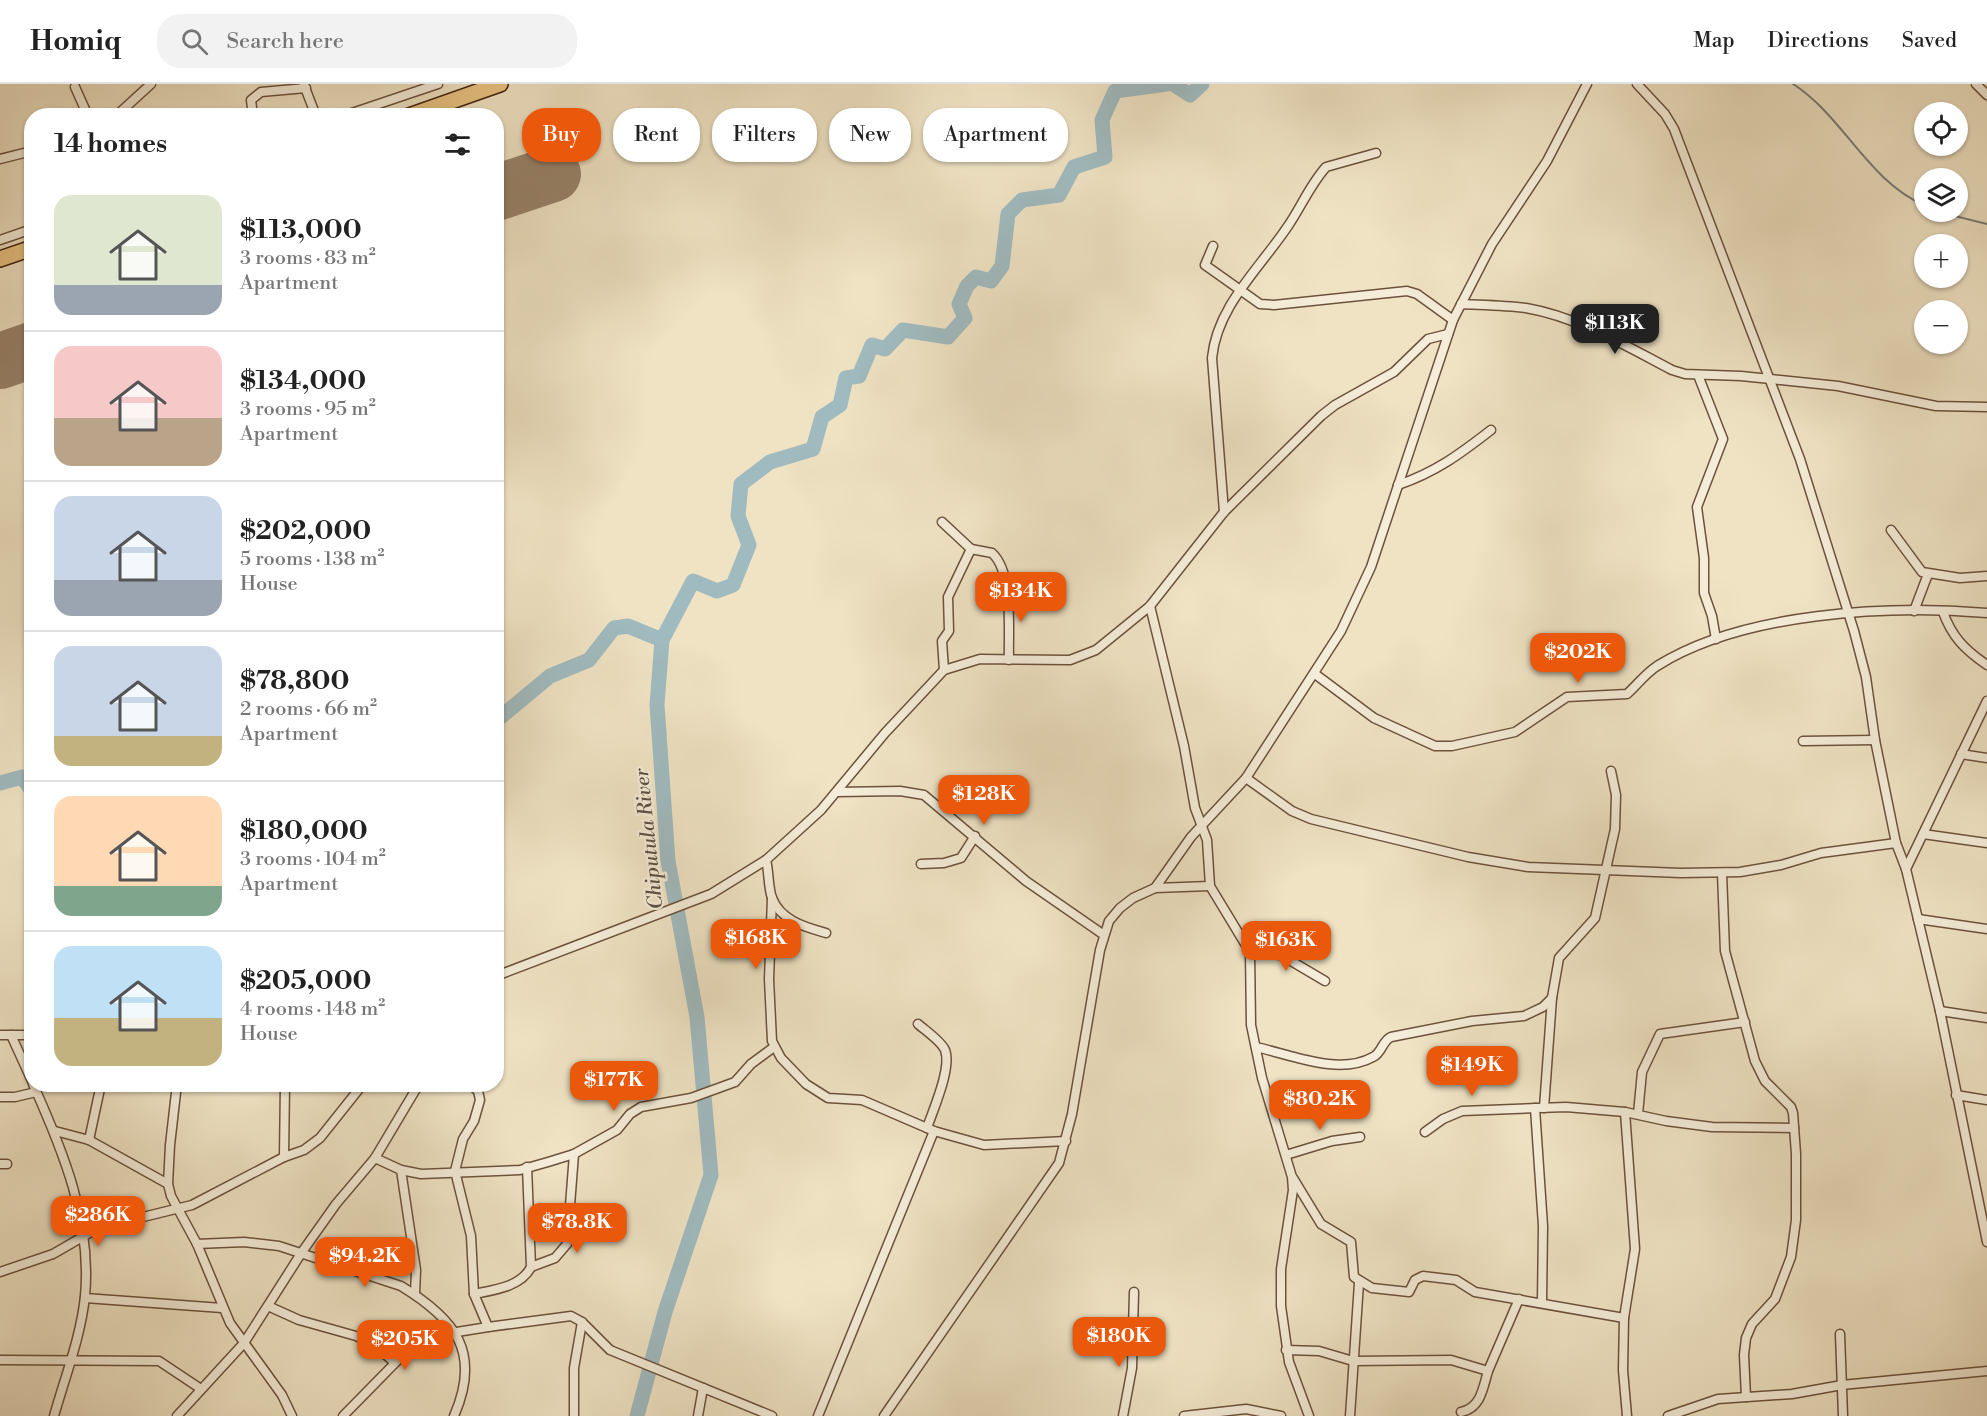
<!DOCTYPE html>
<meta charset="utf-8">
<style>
:root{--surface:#fff;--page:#f2f2f2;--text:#222;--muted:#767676;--line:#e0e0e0;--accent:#ea580c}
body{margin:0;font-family:"Libre Bodoni",serif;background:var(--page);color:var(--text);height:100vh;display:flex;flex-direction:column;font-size:22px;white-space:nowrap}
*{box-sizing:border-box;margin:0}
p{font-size:20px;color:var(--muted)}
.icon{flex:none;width:33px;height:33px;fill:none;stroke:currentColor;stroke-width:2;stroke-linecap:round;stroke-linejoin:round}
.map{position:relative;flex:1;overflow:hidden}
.side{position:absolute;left:24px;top:24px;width:480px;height:984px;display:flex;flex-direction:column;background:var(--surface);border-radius:24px;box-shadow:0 2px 4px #0004}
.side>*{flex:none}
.top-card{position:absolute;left:522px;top:24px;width:570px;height:54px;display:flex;gap:12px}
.tools{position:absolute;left:1914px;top:18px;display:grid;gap:12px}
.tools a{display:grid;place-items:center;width:54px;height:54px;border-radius:50%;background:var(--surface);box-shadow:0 2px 4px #0004;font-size:30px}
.price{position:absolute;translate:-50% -51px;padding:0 14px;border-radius:12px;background:var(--accent);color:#fff;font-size:20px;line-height:39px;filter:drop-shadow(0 2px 3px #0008)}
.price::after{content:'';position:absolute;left:50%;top:36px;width:18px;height:14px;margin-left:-9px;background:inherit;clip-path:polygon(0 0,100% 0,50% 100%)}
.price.on{background:#222;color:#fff}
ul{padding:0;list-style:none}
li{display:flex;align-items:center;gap:18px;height:150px;padding:0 30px}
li+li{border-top:2px solid var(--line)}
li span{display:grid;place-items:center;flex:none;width:168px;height:120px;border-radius:18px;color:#555}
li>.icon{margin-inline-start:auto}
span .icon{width:72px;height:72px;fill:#fffc;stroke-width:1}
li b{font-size:26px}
h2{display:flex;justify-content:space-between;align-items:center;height:72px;padding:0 30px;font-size:26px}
.pill{padding:0 21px;border-radius:24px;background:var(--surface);box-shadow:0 2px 4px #0004;font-size:21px;line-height:54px}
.pill.on{background:var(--accent);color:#fff}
header{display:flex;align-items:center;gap:36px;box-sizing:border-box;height:84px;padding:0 30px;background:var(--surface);border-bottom:2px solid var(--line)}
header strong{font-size:28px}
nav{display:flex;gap:33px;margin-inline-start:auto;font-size:21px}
.search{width:420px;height:54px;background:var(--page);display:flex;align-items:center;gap:15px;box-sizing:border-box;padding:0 21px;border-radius:24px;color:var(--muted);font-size:22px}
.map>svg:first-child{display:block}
</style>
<header>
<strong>Homiq</strong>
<div class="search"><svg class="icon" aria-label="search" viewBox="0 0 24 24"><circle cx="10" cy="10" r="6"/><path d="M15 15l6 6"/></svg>Search here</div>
<nav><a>Map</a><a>Directions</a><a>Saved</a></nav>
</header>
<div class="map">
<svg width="1987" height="1332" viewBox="0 0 1987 1332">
<rect width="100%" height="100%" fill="#efe3c4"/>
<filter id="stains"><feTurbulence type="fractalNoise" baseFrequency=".00333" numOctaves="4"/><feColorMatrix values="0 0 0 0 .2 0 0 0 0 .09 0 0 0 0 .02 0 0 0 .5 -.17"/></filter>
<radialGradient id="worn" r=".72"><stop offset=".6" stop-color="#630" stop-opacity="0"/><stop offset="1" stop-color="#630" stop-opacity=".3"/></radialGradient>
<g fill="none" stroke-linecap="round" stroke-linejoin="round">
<!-- stream -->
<g stroke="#7a7e79" stroke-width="2">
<path d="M1793 0C1843 32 1868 97 1924 121"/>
<path d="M1939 128 1987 140"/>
</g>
<!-- river -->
<g stroke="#a0bbc0" stroke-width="15">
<path d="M1173 0 1190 11 1202 0"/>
<path d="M496 637 550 592 589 576 614 544 628 542 662 556 693 497 717 507 733 501 749 461 738 432 741 400 770 378 813 365 822 333 840 321 846 294 859 292 872 261 885 265 903 246 948 253 965 234 959 220 967 202 976 193 991 197 1002 182 1008 130 1022 116 1059 111 1074 83 1105 73 1102 36 1115 7 1167 0"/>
<path d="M0 699 22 693 32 707"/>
<path d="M637 1332 665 1228 711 1091 697 933 668 777 657 621 662 556"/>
</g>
<!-- runway -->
<g stroke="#98826a" stroke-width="56">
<path d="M496 109 553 90"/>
<path d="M0 277 32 266"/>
</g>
<!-- street casing -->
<g stroke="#6c523c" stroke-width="11">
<g id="street">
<path d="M1637 0 1665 30 1674 45 1800 375 1854 547 1866 593 1875 656 1896 759 1906 785 1940 927 1987 1158"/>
<path d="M1976 0 1987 11"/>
<path d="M304 1 316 32"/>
<path d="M75 3 88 32"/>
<path d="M116 32 151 0"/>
<path d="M253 32 251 16 261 8 306 4"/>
<path d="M343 32 438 0"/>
<path d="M0 75 32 67"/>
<path d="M0 156 32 145"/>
<path d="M1213 162 1205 181 1260 220 1274 221 1407 207 1417 210 1453 236"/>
<path d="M1461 220C1482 221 1505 221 1526 224 1578 233 1626 262 1672 286L1685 290 1741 292 1838 302 1936 322 1987 323"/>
<path d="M1698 291 1723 355 1697 423 1704 474V509L1712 532 1716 555"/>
<path d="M1398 401C1436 388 1460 370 1491 346"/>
<path d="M1224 428 1212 274C1217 222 1260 184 1288 142 1301 123 1310 101 1326 83L1376 69"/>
<path d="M942 438 971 465"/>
<path d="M1891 446 1922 488 1960 494 1987 492"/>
<path d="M1150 522 1184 662 1195 724 1207 756 1210 802 1250 868 1251 941 1262 994 1292 1093 1293 1106 1281 1185V1222L1289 1278 1309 1332"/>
<path d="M1914 527 1928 490"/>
<path d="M1943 528C1952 553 1965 566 1987 581"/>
<path d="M944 586 942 557 949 547 948 513 971 465 992 469C1014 489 1008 547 1009 576"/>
<path d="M1315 590 1374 634 1435 662H1452L1515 648 1567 613 1627 610C1637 601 1645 590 1657 582 1743 528 1888 521 1987 529"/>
<path d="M1803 657 1875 656"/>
<path d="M1961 670 1987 674"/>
<path d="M1246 694 1292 727 1311 735 1468 773 1528 783 1681 789 1740 788 1781 781 1821 769 1896 759"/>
<path d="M837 708 900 707 924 711 1026 797 1104 851"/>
<path d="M1923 750 1987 759"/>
<path d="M766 776C769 787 768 803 772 814 781 837 805 843 826 849"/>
<path d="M921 780 944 779 961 774 975 752"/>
<path d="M1906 785 1987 617"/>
<path d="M1722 789 1725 867 1755 977 1765 997 1791 1023 1793 1029 1796 1070V1136L1791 1173 1775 1215 1752 1240 1746 1254 1744 1271 1746 1313"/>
<path d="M1155 804 1210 802"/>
<path d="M772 814 769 895 772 957 781 974 806 1000 828 1014 862 1016 934 1047 984 1061 1066 1057"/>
<path d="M1918 835 1987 845"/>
<path d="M1250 868 1281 871 1325 897"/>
<path d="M496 892 711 810 766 776 821 726 885 649 944 586 980 575 1070 576 1096 566 1150 522 1224 428 1321 332 1335 321 1394 288 1428 255 1448 250"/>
<path d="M1940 927 1987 934"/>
<path d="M918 940C926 947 941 957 945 966 952 984 933 1026 927 1044"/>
<path d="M0 951H32"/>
<path d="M11 951 32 997"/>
<path d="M1256 963C1292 971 1339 992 1373 973 1382 969 1382 957 1391 953L1472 937 1524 932 1543 923 1552 914 1559 874 1595 834 1615 745 1616 711 1611 687"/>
<path d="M33 1000C63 1067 92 1137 85 1212 81 1252 65 1293 54 1332"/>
<path d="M177 1000 170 1061 168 1100 171 1112 197 1160 230 1239 282 1311 292 1332"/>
<path d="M1956 1011 1987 1016"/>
<path d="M0 1013H15L36 1008"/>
<path d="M1535 1024 1543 1142 1542 1218"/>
<path d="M1544 1024 1552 914"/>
<path d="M1638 1030 1642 988 1660 950 1745 938"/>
<path d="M55 1047 89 1056 168 1100"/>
<path d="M1425 1048 1443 1035 1462 1027 1566 1023 1625 1028 1666 1037 1712 1043 1794 1044"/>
<path d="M89 1056 101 1000"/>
<path d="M1286 1071 1332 1057 1360 1053"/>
<path d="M284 1073 285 1000"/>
<path d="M375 1074 401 1086 421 1090 520 1086 548 1078 574 1070 617 1046 630 1030 641 1023 691 1014 735 998 751 980 774 963"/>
<path d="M0 1080H7"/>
<path d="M401 1086 416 1186 415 1210"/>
<path d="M1293 1094 1321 1140 1351 1158 1354 1193 1372 1204 1409 1208 1415 1196 1423 1192 1456 1196 1475 1208 1624 1234 1623 1286 1627 1332"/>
<path d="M197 1160 244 1158 279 1162 401 1202C455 1235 482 1268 454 1332"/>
<path d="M531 1183 555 1174 567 1160 574 1070"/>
<path d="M0 1188 53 1170 98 1144 192 1121 284 1073 304 1066 320 1054 363 1000"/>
<path d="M474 1210C494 1206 521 1203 531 1183L527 1083"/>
<path d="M85 1214 222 1224"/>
<path d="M268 1222 299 1236 356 1252 373 1260 394 1278"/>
<path d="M1624 1234 1635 1165 1625 1028"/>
<path d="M488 1243 571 1232 582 1238 610 1266 772 1332"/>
<path d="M1840 1250 1843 1332"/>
<path d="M1286 1266 1319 1267 1353 1277 1451 1276 1488 1287C1483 1304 1481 1324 1461 1328"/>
<path d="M0 1276 159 1277 201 1305"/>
<path d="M1488 1287 1519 1215"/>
<path d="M177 1332 244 1259 302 1168 336 1120 375 1074 419 1000"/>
<path d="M343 1332 400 1274 457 1248 488 1243 474 1210 471 1152 455 1087 463 1055 474 1037 480 1016 478 1007 470 1000"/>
<path d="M574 1332V1284L582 1238"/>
<path d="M698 1332 703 1304"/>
<path d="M818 1332 934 1047"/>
<path d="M884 1332 1059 1079 1072 1030 1100 866 1109 837 1120 824 1133 814 1155 804 1191 753 1246 694 1341 547 1371 483 1453 236 1492 160 1547 77 1587 0"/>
<path d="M1123 1332 1132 1284 1134 1208"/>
<path d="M1184 1332 1246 1325 1281 1332"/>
<path d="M1350 1332 1359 1199"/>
<path d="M1668 1332 1718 1315 1792 1310 1842 1301 1987 1287"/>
</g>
</g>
<!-- highway casing -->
<g stroke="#41220f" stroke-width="18">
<g id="highway">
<path d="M409 32 500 0"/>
<path d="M0 175 32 164"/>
</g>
</g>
<!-- street -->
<use href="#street" stroke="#f5edd9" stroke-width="8"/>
<!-- highway -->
<use href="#highway" stroke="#e8c282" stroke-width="15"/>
</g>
<g text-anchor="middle" stroke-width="4.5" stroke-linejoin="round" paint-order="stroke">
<!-- water labels -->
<g font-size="20" font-style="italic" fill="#5e5044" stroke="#f5edd9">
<text transform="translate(648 755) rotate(-96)" y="7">Chiputula River</text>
</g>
</g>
<rect width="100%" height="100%" filter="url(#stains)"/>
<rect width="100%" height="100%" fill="url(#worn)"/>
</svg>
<div class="tools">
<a><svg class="icon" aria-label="locate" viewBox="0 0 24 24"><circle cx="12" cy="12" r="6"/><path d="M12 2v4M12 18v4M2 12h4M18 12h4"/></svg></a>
<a><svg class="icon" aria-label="layers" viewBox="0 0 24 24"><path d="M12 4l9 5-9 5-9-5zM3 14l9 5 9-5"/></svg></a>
<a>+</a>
<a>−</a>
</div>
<b class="price on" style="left:1615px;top:271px">$113K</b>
<b class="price" style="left:1021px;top:539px">$134K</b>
<b class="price" style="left:1578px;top:600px">$202K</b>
<b class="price" style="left:984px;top:742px">$128K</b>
<b class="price" style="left:756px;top:886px">$168K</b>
<b class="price" style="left:1286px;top:888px">$163K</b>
<b class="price" style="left:1472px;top:1013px">$149K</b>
<b class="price" style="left:614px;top:1028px">$177K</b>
<b class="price" style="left:1320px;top:1047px">$80.2K</b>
<b class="price" style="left:98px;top:1163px">$286K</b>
<b class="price" style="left:577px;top:1170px">$78.8K</b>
<b class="price" style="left:365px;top:1204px">$94.2K</b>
<b class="price" style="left:1119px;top:1284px">$180K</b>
<b class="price" style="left:405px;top:1287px">$205K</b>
<div class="top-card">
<a class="pill on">Buy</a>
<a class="pill">Rent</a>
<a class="pill">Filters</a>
<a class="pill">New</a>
<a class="pill">Apartment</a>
</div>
<section class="side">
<h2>14 homes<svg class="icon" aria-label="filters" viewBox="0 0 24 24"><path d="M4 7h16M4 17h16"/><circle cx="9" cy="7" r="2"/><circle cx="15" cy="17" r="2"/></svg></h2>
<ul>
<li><span style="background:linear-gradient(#dfe7d0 75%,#9aa5b1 0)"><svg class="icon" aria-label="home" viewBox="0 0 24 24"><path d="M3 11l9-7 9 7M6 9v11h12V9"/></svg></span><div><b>$113,000</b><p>3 rooms · 83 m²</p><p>Apartment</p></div></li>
<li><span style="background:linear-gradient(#f6c9c9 60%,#b9a48a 0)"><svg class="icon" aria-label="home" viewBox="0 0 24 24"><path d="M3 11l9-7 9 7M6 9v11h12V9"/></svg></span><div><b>$134,000</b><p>3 rooms · 95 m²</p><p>Apartment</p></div></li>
<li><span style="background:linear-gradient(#c9d6e8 70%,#9aa5b1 0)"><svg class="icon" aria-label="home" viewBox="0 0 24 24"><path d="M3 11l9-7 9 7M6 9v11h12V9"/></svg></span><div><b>$202,000</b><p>5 rooms · 138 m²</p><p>House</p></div></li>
<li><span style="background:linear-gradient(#c9d6e8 75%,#c2b280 0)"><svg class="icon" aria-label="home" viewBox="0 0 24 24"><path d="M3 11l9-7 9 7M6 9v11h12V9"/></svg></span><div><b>$78,800</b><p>2 rooms · 66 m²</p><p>Apartment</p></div></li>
<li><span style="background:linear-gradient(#ffd9b3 75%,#7fa58c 0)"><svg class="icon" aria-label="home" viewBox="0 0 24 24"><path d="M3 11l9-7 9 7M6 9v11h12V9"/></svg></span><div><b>$180,000</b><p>3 rooms · 104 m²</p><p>Apartment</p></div></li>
<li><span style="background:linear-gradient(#bfe0f5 60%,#c2b280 0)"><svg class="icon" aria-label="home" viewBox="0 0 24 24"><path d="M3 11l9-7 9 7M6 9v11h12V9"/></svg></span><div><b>$205,000</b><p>4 rooms · 148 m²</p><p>House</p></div></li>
</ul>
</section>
</div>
